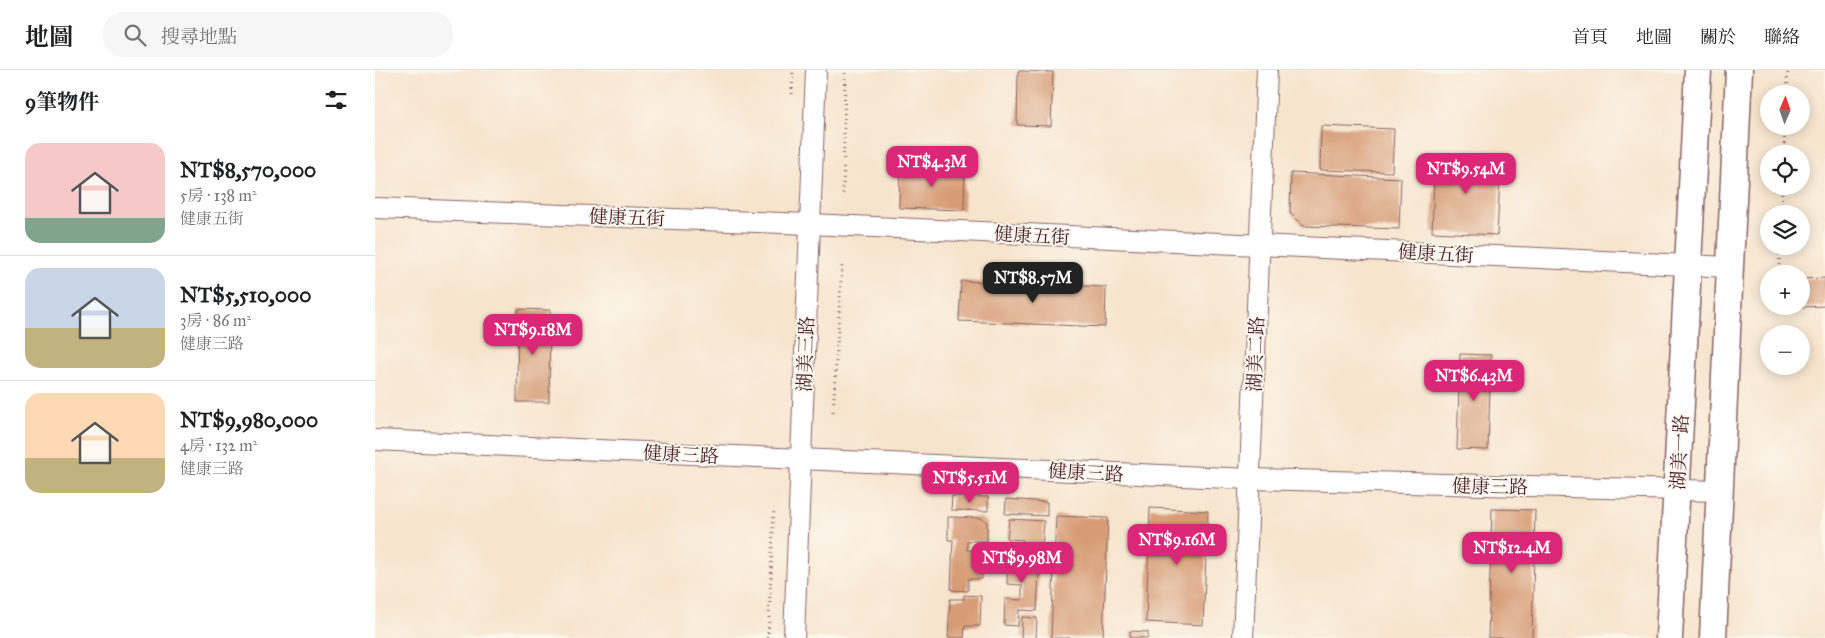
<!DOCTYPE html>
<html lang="zh-TW">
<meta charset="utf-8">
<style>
:root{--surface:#fff;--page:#f6f6f6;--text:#202124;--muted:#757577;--line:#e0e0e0;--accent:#db2777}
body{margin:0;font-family:"IM FELL Great Primer","Noto Serif TC",serif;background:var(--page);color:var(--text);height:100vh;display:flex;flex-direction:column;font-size:19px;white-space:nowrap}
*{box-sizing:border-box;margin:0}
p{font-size:16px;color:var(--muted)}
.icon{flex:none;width:28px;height:28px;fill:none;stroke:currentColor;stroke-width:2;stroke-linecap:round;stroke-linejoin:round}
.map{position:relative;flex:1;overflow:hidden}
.panel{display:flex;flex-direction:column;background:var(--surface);width:375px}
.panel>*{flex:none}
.needle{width:32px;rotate:2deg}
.fabs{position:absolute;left:1385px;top:15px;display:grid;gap:10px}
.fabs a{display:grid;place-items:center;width:50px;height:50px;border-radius:50%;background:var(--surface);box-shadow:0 2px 12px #0003;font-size:25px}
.price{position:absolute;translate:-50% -42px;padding:0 11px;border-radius:10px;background:var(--accent);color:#fff;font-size:16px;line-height:32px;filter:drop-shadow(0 1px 2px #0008)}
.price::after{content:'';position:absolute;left:50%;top:30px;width:15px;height:11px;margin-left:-8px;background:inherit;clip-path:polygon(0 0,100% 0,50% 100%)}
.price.on{background:#222;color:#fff}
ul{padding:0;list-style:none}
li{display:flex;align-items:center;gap:15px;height:125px;padding:0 25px}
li+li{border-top:1px solid var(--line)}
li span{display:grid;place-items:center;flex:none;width:140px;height:100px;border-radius:15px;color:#555}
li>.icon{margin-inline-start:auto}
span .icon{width:60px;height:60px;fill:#fffc;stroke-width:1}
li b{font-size:21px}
h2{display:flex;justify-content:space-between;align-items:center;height:60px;padding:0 25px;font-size:21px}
header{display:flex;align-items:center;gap:30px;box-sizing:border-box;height:70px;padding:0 25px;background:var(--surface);border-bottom:1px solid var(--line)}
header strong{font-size:24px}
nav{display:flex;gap:28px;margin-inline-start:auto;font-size:18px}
.search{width:350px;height:45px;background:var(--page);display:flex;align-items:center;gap:12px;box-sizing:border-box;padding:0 18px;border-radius:20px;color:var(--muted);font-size:19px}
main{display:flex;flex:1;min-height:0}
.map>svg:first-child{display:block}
</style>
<header>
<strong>地圖</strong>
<div class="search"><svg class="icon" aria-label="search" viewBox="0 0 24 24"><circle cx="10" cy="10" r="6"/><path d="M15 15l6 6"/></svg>搜尋地點</div>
<nav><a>首頁</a><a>地圖</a><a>關於</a><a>聯絡</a></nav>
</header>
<main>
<section class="panel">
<h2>9筆物件<svg class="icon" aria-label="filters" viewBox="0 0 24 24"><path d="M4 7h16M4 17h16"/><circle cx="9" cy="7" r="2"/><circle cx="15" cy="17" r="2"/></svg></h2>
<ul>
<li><span style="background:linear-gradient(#f6c9c9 75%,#7fa58c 0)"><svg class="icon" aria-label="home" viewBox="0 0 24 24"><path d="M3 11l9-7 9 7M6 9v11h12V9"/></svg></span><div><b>NT$8,570,000</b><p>5房 · 138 m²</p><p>健康五街</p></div></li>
<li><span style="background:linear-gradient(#c9d6e8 60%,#c2b280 0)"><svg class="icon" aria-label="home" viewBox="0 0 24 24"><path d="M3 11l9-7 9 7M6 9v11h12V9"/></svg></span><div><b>NT$5,510,000</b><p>3房 · 86 m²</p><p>健康三路</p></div></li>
<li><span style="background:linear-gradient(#ffd9b3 65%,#c2b280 0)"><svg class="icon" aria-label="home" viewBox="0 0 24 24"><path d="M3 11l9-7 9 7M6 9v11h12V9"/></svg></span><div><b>NT$9,980,000</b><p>4房 · 132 m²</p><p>健康三路</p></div></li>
</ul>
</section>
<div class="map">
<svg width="1450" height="568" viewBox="0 0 1450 568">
<rect width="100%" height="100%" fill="#fbf7ec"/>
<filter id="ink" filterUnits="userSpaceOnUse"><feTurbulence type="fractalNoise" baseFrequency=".02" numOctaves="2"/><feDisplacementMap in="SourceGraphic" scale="10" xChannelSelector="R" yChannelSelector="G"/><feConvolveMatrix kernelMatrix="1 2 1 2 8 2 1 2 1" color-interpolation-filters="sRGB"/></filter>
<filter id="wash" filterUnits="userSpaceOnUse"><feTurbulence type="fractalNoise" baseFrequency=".0096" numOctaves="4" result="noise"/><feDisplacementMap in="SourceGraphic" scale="20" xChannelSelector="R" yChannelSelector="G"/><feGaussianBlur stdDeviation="1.12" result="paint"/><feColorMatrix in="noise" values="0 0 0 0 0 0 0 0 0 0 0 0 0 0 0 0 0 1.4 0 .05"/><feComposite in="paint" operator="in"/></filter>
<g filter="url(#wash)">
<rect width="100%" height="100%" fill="#f7e4cd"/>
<g id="blocks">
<!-- building -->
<g fill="#d79c76">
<path d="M643 1 678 2 676 56 642 55Z"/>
<path d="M946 56 1019 59 1017 102 945 100Z"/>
<path d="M1060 86 1126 89 1122 165 1057 162Z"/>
<path d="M525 97 590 99 589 140 524 138Z"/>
<path d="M916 103 1026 108 1024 159 928 156 915 143Z"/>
<path d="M1450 208V236L1426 237V209Z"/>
<path d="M586 211 731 217 730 257 584 251Z"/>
<path d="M143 239 175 240 174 332H142Z"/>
<path d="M1085 284 1116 285 1113 380 1082 379Z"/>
<path d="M577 426 613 427V441L576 440Z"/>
<path d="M631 429 672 432V446L630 444Z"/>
<path d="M775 438 833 441 828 555 771 552Z"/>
<path d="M1117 439 1160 440 1157 568H1113Z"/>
<path d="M681 446 733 448 728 568H676Z"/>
<path d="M573 447 606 448 612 452V471H592V480H608L607 509H593V521L576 520 578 470H573Z"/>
<path d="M634 449 669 451 667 480 648 479V470L632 469Z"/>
<path d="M633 480 665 482 662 541 644 540 643 556 629 555 630 529 647 530V515L632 514Z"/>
<path d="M589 525 606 526 605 556H590L589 568H573L575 529H589Z"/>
<path d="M647 547 662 548 661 568H646Z"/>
<path d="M755 561 773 562V568H755Z"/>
</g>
</g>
</g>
<g filter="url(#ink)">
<use href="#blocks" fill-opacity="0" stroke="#876464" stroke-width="1"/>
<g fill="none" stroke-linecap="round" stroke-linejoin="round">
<!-- minor casing -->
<g stroke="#876464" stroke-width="22">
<g id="minor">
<path d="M0 138 435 154 1355 197"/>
<path d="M0 370 875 409 1345 421"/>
<path d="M419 568 441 0"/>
<path d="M868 568 892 0"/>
</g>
</g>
<!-- tertiary casing -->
<g stroke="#876464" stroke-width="29">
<g id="tertiary">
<path d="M1294 568 1323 0"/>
<path d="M1338 568 1364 0"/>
</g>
</g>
<!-- path -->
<g stroke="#876464" stroke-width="3" stroke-dasharray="1 4" stroke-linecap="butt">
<path d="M417 24 418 0"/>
<path d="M1412 24 1413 0"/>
<path d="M1409 84 1410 56"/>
<path d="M468 124 470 0"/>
<path d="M1406 144 1407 116"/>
<path d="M1404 200 1405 176"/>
<path d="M458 342 467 194"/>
<path d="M393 568 399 438"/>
</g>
<!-- minor -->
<use href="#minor" stroke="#fff" stroke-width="20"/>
<!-- tertiary -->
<use href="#tertiary" stroke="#fff" stroke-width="26"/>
</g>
</g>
<g text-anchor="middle" stroke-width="4" stroke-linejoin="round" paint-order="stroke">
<!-- street labels -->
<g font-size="19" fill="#4a1f2b" stroke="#fbf7ec">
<text transform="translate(252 147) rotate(2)" y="7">健康五街</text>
<text transform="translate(657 165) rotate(3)" y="7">健康五街</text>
<text transform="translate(1061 183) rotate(3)" y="7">健康五街</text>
<text transform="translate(430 284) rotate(-88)" y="7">湖美三路</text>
<text transform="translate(880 284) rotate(-88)" y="7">湖美二路</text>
<text transform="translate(1304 382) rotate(-87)" y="7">湖美一路</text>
<text transform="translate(306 384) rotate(3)" y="7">健康三路</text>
<text transform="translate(711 402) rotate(3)" y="7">健康三路</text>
<text transform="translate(1115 416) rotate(1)" y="7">健康三路</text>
</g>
</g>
</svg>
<div class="fabs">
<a><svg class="needle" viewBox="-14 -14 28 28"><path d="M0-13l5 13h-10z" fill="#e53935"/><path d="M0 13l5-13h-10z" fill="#757577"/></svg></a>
<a><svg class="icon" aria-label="locate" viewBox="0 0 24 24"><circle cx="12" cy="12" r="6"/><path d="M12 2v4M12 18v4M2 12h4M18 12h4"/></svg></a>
<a><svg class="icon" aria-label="layers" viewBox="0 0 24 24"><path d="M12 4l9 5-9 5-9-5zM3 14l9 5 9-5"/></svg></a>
<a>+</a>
<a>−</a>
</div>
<b class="price" style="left:557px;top:118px">NT$4.3M</b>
<b class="price" style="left:1091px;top:125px">NT$9.54M</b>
<b class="price on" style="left:658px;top:234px">NT$8.57M</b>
<b class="price" style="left:158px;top:286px">NT$9.18M</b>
<b class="price" style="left:1099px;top:332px">NT$6.43M</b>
<b class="price" style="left:595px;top:434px">NT$5.51M</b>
<b class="price" style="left:802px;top:496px">NT$9.16M</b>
<b class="price" style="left:1137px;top:504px">NT$12.4M</b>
<b class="price" style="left:647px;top:514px">NT$9.98M</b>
</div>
</main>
